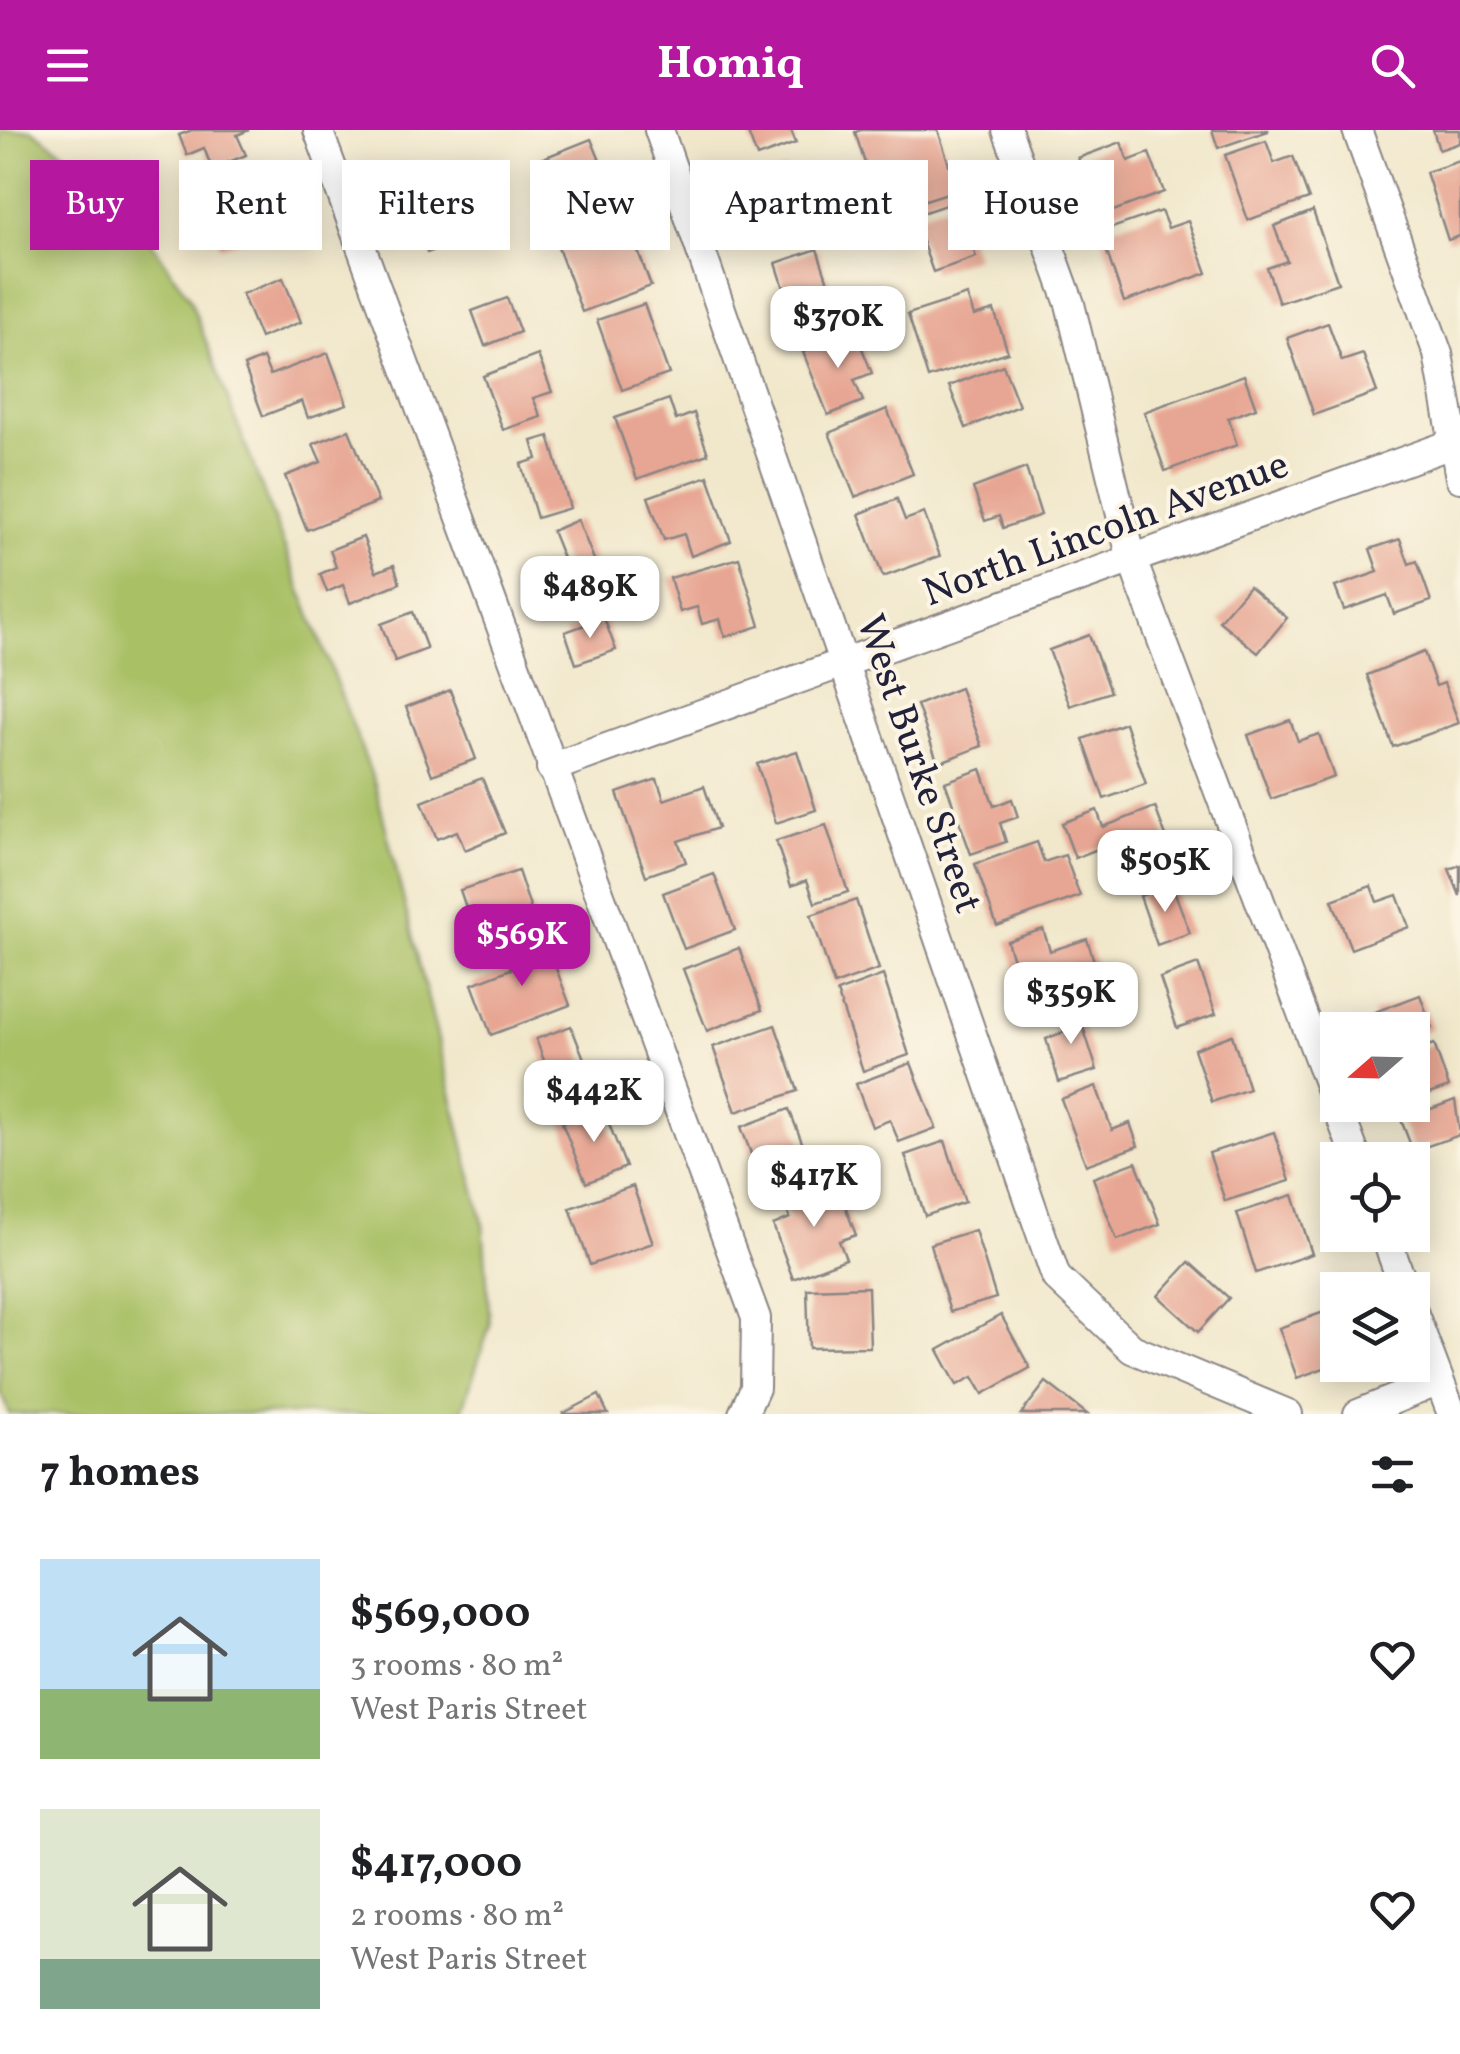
<!DOCTYPE html>
<meta charset="utf-8">
<style>
:root{--surface:#fff;--page:#f2f2f2;--text:#202124;--muted:#757577;--accent:#b5179e}
body{margin:0;font-family:Vollkorn,serif;background:var(--page);color:var(--text);height:100vh;display:flex;flex-direction:column;font-size:38px;white-space:nowrap}
*{box-sizing:border-box;margin:0}
p{font-size:32px;color:var(--muted)}
.icon{flex:none;width:55px;height:55px;fill:none;stroke:currentColor;stroke-width:2;stroke-linecap:round;stroke-linejoin:round}
.map{position:relative;height:1284px;overflow:hidden}
.side{display:flex;flex-direction:column;background:var(--surface);flex:1}
.side>*{flex:none}
.banner{position:absolute;left:30px;top:30px;width:1400px;height:90px;display:flex;gap:20px}
.needle{width:65px;rotate:250deg}
.tools{position:absolute;left:1320px;top:882px;display:grid;gap:20px}
.tools a{display:grid;place-items:center;width:110px;height:110px;border-radius:0px;background:var(--surface);box-shadow:0 5px 25px #0003;font-size:50px}
.price{position:absolute;translate:-50% -85px;padding:0 22px;border-radius:20px;background:#fff;color:#222;font-size:32px;line-height:65px;filter:drop-shadow(0 2px 5px #0008)}
.price::after{content:'';position:absolute;left:50%;top:60px;width:30px;height:22px;margin-left:-15px;background:inherit;clip-path:polygon(0 0,100% 0,50% 100%)}
.price.active{background:var(--accent);color:#fff}
ul{padding:0;list-style:none}
li{display:flex;align-items:center;gap:30px;height:250px;padding:0 40px}
li span{display:grid;place-items:center;flex:none;width:280px;height:200px;border-radius:0px;color:#555}
li>.icon{margin-inline-start:auto}
span .icon{width:120px;height:120px;fill:#fffc;stroke-width:1}
li b{font-size:42px}
h2{display:flex;justify-content:space-between;align-items:center;height:120px;padding:0 40px;font-size:42px}
.chip{padding:0 35px;border-radius:0px;background:var(--surface);box-shadow:0 5px 25px #0003;font-size:35px;line-height:90px}
.chip.active{background:var(--accent);color:#fff}
header{display:flex;justify-content:space-between;align-items:center;height:130px;padding:0 40px;background:var(--accent);color:#fff;font-size:45px;font-weight:700}
.map>svg:first-child{display:block}
</style>
<header><svg class="icon" aria-label="menu" viewBox="0 0 24 24"><path d="M4 6h16M4 12h16M4 18h16"/></svg>Homiq<svg class="icon" aria-label="search" viewBox="0 0 24 24"><circle cx="10" cy="10" r="6"/><path d="M15 15l6 6"/></svg></header>
<div class="map">
<svg width="1460" height="1284" viewBox="0 0 1460 1284">
<rect width="100%" height="100%" fill="#fcf5e5"/>
<filter id="ink" filterUnits="userSpaceOnUse"><feTurbulence type="fractalNoise" baseFrequency=".01" numOctaves="2"/><feDisplacementMap in="SourceGraphic" scale="20" xChannelSelector="R" yChannelSelector="G"/><feConvolveMatrix kernelMatrix="1 2 1 2 8 2 1 2 1" color-interpolation-filters="sRGB"/></filter>
<filter id="wash" filterUnits="userSpaceOnUse"><feTurbulence type="fractalNoise" baseFrequency=".0048" numOctaves="4" result="noise"/><feDisplacementMap in="SourceGraphic" scale="40" xChannelSelector="R" yChannelSelector="G"/><feGaussianBlur stdDeviation="2.25" result="paint"/><feColorMatrix in="noise" values="0 0 0 0 0 0 0 0 0 0 0 0 0 0 0 0 0 1.4 0 .05"/><feComposite in="paint" operator="in"/></filter>
<g filter="url(#wash)">
<rect width="100%" height="100%" fill="#f1e8cc"/>
<!-- green -->
<path fill="#a9c065" stroke="#667150" stroke-width="2.5" d="M0 0H32L114 58 189 167 375 654 483 1093 490 1195 461 1284H9L0 1261Z"/>
<g id="blocks">
<!-- building -->
<g fill="#e7a693">
<path d="M192 0H249L237 5 246 25 212 39 204 18 187 25 179 5Z"/>
<path d="M747 0H791L796 13 757 27Z"/>
<path d="M861 0H938L957 60 901 78 887 37 868 43 855 2Z"/>
<path d="M1212 0H1268V1L1218 18Z"/>
<path d="M1433 0H1460V13L1439 20Z"/>
<path d="M591 9 613 62 576 77 569 59 551 66 536 31Z"/>
<path d="M1266 11 1274 33 1293 26 1309 69 1248 90 1225 25Z"/>
<path d="M1121 12 1128 31 1149 23 1164 62 1100 86 1078 28Z"/>
<path d="M1460 31V106L1448 110 1426 42Z"/>
<path d="M786 39 808 95 766 112 743 56Z"/>
<path d="M263 43 282 96 220 117 207 82 228 75 222 57Z"/>
<path d="M957 71 976 127 933 142 913 86Z"/>
<path d="M456 73 469 108 427 123 414 88Z"/>
<path d="M1161 81 1168 98 1188 91 1207 143 1124 172 1100 102Z"/>
<path d="M1313 81 1338 153 1279 173 1267 138 1287 131 1274 96Z"/>
<path d="M625 86 651 156 582 182 556 112Z"/>
<path d="M817 119 840 188 798 202 776 133Z"/>
<path d="M283 148 301 192 260 208 242 164Z"/>
<path d="M967 165 974 186 994 180 1008 222 928 248 908 184Z"/>
<path d="M507 168 520 202 485 216 472 181Z"/>
<path d="M644 174 669 244 622 260 597 190Z"/>
<path d="M1328 193 1342 231 1363 224 1377 262 1314 285 1287 208Z"/>
<path d="M855 201 872 243 854 250 863 271 828 285 803 222Z"/>
<path d="M328 223 347 274 308 288 302 271 263 286 244 236 263 228 270 245Z"/>
<path d="M538 225 552 262 533 268 541 287 503 300 483 246Z"/>
<path d="M1003 235 1019 276 966 298 949 256Z"/>
<path d="M1244 245 1256 278 1228 288 1237 315 1165 341 1144 282Z"/>
<path d="M669 269 676 290 694 283 708 324 637 349 615 288Z"/>
<path d="M887 279 913 344 855 367 829 303Z"/>
<path d="M349 300 378 372 307 400 285 346 321 332 313 314Z"/>
<path d="M549 306 570 378 537 388 521 334 537 329 532 311Z"/>
<path d="M1026 338 1041 385 1003 398 999 386 985 391 973 358Z"/>
<path d="M708 346 731 411 691 426 684 404 664 410 648 367Z"/>
<path d="M897 369 905 390 924 383 940 426 883 447 859 384Z"/>
<path d="M578 390 605 457 579 468 552 401Z"/>
<path d="M363 407 376 442 394 435 400 453 350 473 343 455 327 462 320 444 336 437 330 420Z"/>
<path d="M1400 409 1409 434 1417 431 1431 471 1394 484 1387 465 1344 480 1335 457 1378 442 1370 419Z"/>
<path d="M739 428 760 496 725 507 720 489 702 494 697 477 680 482 670 448Z"/>
<path d="M1249 456 1287 488 1258 523 1219 491Z"/>
<path d="M413 482 427 519 395 531 381 494Z"/>
<path d="M604 488 616 520 576 534 565 502Z"/>
<path d="M1089 505 1110 562 1070 576 1049 520Z"/>
<path d="M1424 522 1436 556 1444 553 1459 593 1393 617 1367 545Z"/>
<path d="M960 558 982 616 938 633 917 575Z"/>
<path d="M450 560 476 629 432 645 406 577Z"/>
<path d="M1290 590 1298 611 1319 604 1334 647 1271 669 1248 605Z"/>
<path d="M1125 593 1146 654 1104 669 1083 609Z"/>
<path d="M797 621 816 680 776 693 757 634Z"/>
<path d="M981 639 994 676 1012 669 1018 687 1000 693 1006 712 971 724 945 652Z"/>
<path d="M482 648 505 703 465 720 457 701 437 709 422 672Z"/>
<path d="M657 649 664 670 704 656 718 698 678 711 686 732 646 746 617 663Z"/>
<path d="M1155 677 1168 712 1151 718 1158 735 1123 748 1110 714 1075 728 1062 693 1097 680 1103 697Z"/>
<path d="M826 695 848 762 815 773 807 750 791 756 776 711Z"/>
<path d="M1037 712 1044 732 1065 725 1080 766 997 796 975 734Z"/>
<path d="M1460 735V766L1449 739Z"/>
<path d="M518 741 537 798 479 816 460 760Z"/>
<path d="M714 744 735 800 684 819 663 763Z"/>
<path d="M1172 755 1190 803 1157 815 1140 766Z"/>
<path d="M1371 756 1377 772 1397 765 1409 797 1351 819 1332 770Z"/>
<path d="M856 770 879 839 834 855 811 785Z"/>
<path d="M1043 799 1050 821 1087 809 1101 853 1028 877 1007 811Z"/>
<path d="M544 807 570 875 491 905 472 854 511 839 505 822Z"/>
<path d="M739 818 762 880 707 901 683 839Z"/>
<path d="M1198 834 1216 884 1177 898 1160 848Z"/>
<path d="M883 845 909 925 863 941 837 862Z"/>
<path d="M1420 865 1432 898 1412 905V900H1378L1372 883Z"/>
<path d="M1076 875 1097 940 1059 952 1046 909 1064 902 1058 881Z"/>
<path d="M775 895 798 961 736 982 713 917Z"/>
<path d="M571 896 592 949 556 963 536 909Z"/>
<path d="M1232 905 1249 959 1212 972 1194 919Z"/>
<path d="M1434 914 1449 957 1412 970V921Z"/>
<path d="M911 933 936 998 899 1012 890 990 872 997 856 954Z"/>
<path d="M1096 956 1112 1000 1130 993 1138 1016 1086 1035 1061 969Z"/>
<path d="M1455 970 1460 1005 1413 1021 1401 990Z"/>
<path d="M602 976 626 1037 586 1053 562 993Z"/>
<path d="M789 979 814 1043 765 1061 741 997Z"/>
<path d="M1274 1002 1290 1051 1225 1071 1209 1023Z"/>
<path d="M945 1011 965 1072 925 1086 905 1025Z"/>
<path d="M1136 1032 1160 1094 1117 1110 1093 1048Z"/>
<path d="M836 1052 856 1105 839 1111 846 1129 793 1149 773 1095 790 1088 783 1070Z"/>
<path d="M633 1056 653 1113 590 1135 570 1078Z"/>
<path d="M1293 1065 1312 1124 1256 1143 1237 1083Z"/>
<path d="M975 1100 996 1168 950 1182 930 1114Z"/>
<path d="M1189 1132 1229 1168 1198 1202 1158 1166Z"/>
<path d="M868 1157 870 1217 809 1218 807 1159Z"/>
<path d="M1338 1177V1233L1297 1248 1279 1198Z"/>
<path d="M1001 1185 1030 1238 983 1264 973 1247 957 1255 938 1220Z"/>
<path d="M1046 1252 1087 1284H1021Z"/>
<path d="M599 1265 608 1284H562Z"/>
</g>
</g>
</g>
<g filter="url(#ink)">
<use href="#blocks" fill-opacity="0" stroke="#8a8584" stroke-width="2.5"/>
<g fill="none" stroke-linecap="round" stroke-linejoin="round">
<!-- minor casing -->
<g stroke="#8a8584" stroke-width="32">
<g id="minor">
<path d="M318 0 756 1188 755 1258 743 1284"/>
<path d="M659 0 1056 1147 1132 1219 1288 1284"/>
<path d="M1007 0 1070 174 1132 430 1357 1030"/>
<path d="M1357 0 1438 224 1460 348"/>
<path d="M551 638 1460 311"/>
<path d="M1385 1105 1405 1160"/>
<path d="M1412 1179 1452 1284"/>
<path d="M1358 1284 1439 1251"/>
</g>
</g>
<!-- minor -->
<use href="#minor" stroke="#fff" stroke-width="28"/>
</g>
</g>
<g text-anchor="middle" stroke-width="8" stroke-linejoin="round" paint-order="stroke">
<!-- street labels -->
<g font-size="40" fill="#22223b" stroke="#fcf5e5">
<text transform="translate(1105 397) rotate(-20)" y="14">North Lincoln Avenue</text>
<text transform="translate(921 633) rotate(71)" y="14">West Burke Street</text>
</g>
</g>
</svg>
<div class="tools">
<a><svg class="needle" viewBox="-14 -14 28 28"><path d="M0-13l5 13h-10z" fill="#e53935"/><path d="M0 13l5-13h-10z" fill="#757577"/></svg></a>
<a><svg class="icon" aria-label="locate" viewBox="0 0 24 24"><circle cx="12" cy="12" r="6"/><path d="M12 2v4M12 18v4M2 12h4M18 12h4"/></svg></a>
<a><svg class="icon" aria-label="layers" viewBox="0 0 24 24"><path d="M12 4l9 5-9 5-9-5zM3 14l9 5 9-5"/></svg></a>
</div>
<b class="price" style="left:838px;top:241px">$370K</b>
<b class="price" style="left:590px;top:511px">$489K</b>
<b class="price" style="left:1165px;top:785px">$505K</b>
<b class="price active" style="left:522px;top:859px">$569K</b>
<b class="price" style="left:1071px;top:917px">$359K</b>
<b class="price" style="left:594px;top:1015px">$442K</b>
<b class="price" style="left:814px;top:1100px">$417K</b>
<div class="banner">
<a class="chip active">Buy</a>
<a class="chip">Rent</a>
<a class="chip">Filters</a>
<a class="chip">New</a>
<a class="chip">Apartment</a>
<a class="chip">House</a>
</div>
</div>
<section class="side">
<h2>7 homes<svg class="icon" aria-label="filters" viewBox="0 0 24 24"><path d="M4 7h16M4 17h16"/><circle cx="9" cy="7" r="2"/><circle cx="15" cy="17" r="2"/></svg></h2>
<ul>
<li><span style="background:linear-gradient(#bfe0f5 65%,#8fb573 0)"><svg class="icon" aria-label="home" viewBox="0 0 24 24"><path d="M3 11l9-7 9 7M6 9v11h12V9"/></svg></span><div><b>$569,000</b><p>3 rooms · 80 m²</p><p>West Paris Street</p></div><svg class="icon" aria-label="heart" viewBox="0 0 24 24"><path d="M12 20l-8-8c-3-5 5-10 8-4 3-6 11-1 8 4z"/></svg></li>
<li><span style="background:linear-gradient(#dfe7d0 75%,#7fa58c 0)"><svg class="icon" aria-label="home" viewBox="0 0 24 24"><path d="M3 11l9-7 9 7M6 9v11h12V9"/></svg></span><div><b>$417,000</b><p>2 rooms · 80 m²</p><p>West Paris Street</p></div><svg class="icon" aria-label="heart" viewBox="0 0 24 24"><path d="M12 20l-8-8c-3-5 5-10 8-4 3-6 11-1 8 4z"/></svg></li>
</ul>
</section>
